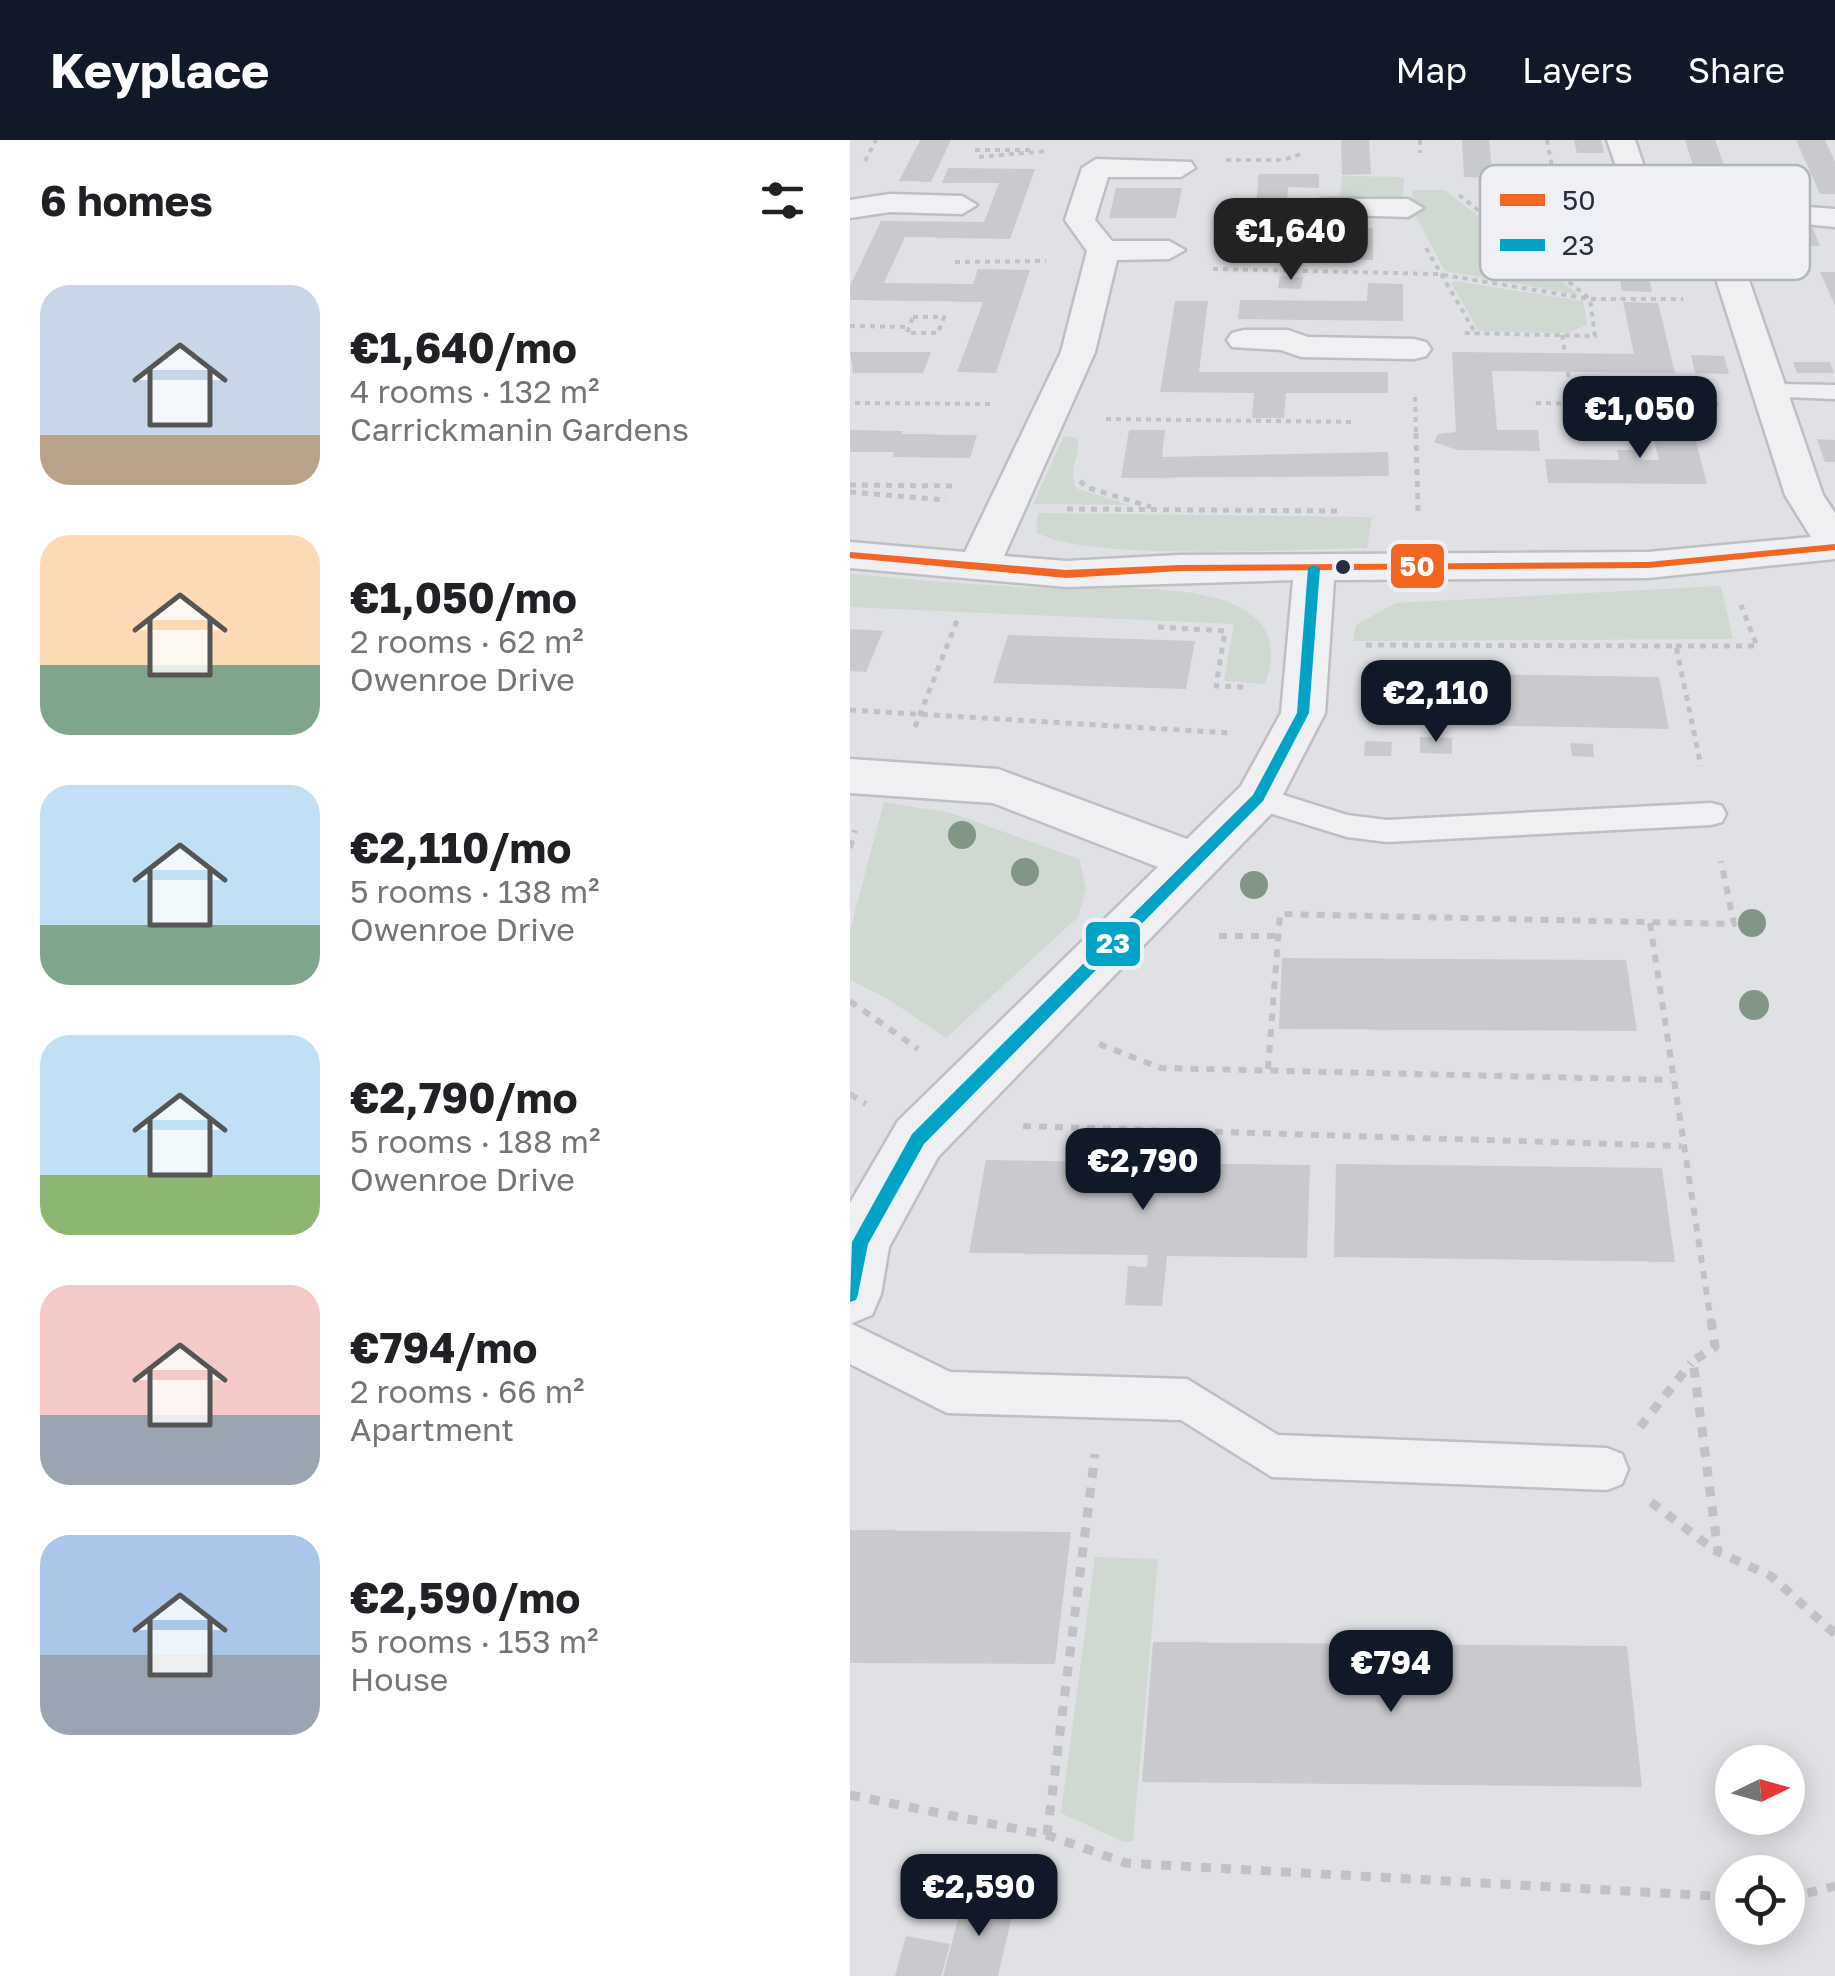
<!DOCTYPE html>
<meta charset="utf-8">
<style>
:root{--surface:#fff;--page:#f2f2f2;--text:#202124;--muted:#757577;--accent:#111827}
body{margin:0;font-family:"Golos Text",sans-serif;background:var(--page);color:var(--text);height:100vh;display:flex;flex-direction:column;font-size:38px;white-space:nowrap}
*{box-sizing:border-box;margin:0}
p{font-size:32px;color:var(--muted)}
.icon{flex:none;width:55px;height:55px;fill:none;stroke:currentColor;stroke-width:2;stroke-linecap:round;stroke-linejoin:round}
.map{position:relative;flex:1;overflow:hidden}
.panel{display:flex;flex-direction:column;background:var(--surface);width:850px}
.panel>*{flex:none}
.needle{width:65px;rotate:85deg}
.tools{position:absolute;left:865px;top:1605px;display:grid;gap:20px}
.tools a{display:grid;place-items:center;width:90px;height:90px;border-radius:50%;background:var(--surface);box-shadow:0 5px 25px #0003;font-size:50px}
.price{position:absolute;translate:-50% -85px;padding:0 22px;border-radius:20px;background:var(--accent);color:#fff;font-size:32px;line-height:65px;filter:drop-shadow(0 2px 5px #0008)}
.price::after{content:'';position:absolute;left:50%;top:60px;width:30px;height:22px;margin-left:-15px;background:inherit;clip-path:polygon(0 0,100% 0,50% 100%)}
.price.selected{background:#222;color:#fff}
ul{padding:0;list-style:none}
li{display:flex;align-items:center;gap:30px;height:250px;padding:0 40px}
li span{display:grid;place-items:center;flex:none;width:280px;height:200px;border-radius:30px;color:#555}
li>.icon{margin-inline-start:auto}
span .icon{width:120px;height:120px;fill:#fffc;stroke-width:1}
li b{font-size:42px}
h2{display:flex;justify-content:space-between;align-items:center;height:120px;padding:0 40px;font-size:42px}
header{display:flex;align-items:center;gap:60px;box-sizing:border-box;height:140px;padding:0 50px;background:var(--accent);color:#fff}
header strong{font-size:48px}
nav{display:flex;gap:55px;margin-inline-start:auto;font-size:35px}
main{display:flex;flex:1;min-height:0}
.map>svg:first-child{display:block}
</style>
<header>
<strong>Keyplace</strong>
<nav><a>Map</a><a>Layers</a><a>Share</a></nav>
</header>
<main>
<section class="panel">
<h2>6 homes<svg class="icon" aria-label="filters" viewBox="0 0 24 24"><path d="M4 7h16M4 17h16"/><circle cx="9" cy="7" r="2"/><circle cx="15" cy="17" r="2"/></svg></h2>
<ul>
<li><span style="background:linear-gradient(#c9d6e8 75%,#b9a48a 0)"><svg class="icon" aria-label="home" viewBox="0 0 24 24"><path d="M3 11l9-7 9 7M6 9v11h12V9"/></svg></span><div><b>€1,640/mo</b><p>4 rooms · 132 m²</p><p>Carrickmanin Gardens</p></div></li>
<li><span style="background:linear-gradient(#ffd9b3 65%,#7fa58c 0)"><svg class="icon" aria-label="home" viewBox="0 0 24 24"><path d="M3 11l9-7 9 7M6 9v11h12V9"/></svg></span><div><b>€1,050/mo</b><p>2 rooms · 62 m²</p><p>Owenroe Drive</p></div></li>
<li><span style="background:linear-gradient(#bfe0f5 70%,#7fa58c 0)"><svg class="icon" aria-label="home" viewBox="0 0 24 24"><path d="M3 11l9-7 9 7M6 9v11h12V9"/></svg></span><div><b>€2,110/mo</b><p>5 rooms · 138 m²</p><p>Owenroe Drive</p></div></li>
<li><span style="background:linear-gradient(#bfe0f5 70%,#8fb573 0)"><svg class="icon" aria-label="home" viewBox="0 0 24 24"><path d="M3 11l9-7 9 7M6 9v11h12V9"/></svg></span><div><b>€2,790/mo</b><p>5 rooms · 188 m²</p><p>Owenroe Drive</p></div></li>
<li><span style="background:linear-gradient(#f6c9c9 65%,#9aa5b1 0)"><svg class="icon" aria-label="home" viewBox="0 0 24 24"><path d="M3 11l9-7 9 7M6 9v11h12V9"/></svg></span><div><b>€794/mo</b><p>2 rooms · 66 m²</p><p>Apartment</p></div></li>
<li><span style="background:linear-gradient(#a9c7e8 60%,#9aa5b1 0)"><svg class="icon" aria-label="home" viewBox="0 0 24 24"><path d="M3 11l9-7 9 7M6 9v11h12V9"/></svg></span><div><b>€2,590/mo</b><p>5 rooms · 153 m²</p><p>House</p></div></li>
</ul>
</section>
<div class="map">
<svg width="985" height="1836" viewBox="0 0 985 1836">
<rect width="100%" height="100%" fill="#e0e1e5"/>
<!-- green -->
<g fill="#cfd8d1">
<path d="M492 36 554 37 553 58 490 57Z"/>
<path d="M562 50H595L729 155 595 131 564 73Z"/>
<path d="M604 141 733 161 737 185 718 193 629 191 601 143Z"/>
<path d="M214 296 227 298C232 316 215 334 228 349L280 365 183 364Z"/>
<path d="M188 373 522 377 517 408C450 409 233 422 186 392Z"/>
<path d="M0 434C64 440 127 445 191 448 253 452 459 426 415 544L374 541 384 484 0 467Z"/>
<path d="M871 446 883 499 503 501 506 485 546 463Z"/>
<path d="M34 662 101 673 229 719 236 749 228 777 96 898 38 859 0 840V790Z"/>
<path d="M245 1417 308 1419 283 1701 274 1702 211 1673Z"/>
</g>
<!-- building -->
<g fill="#c9cacd">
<path d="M70 0H101L81 42 49 41Z"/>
<path d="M491 0H519L521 34 492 35Z"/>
<path d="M612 0H639L642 30H668L670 50 698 51 701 72H729L732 94H762L766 117H795L802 152 772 151 768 127 737 126 734 105 704 104 702 80H673L671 60 644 59 642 38 614 37Z"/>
<path d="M724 0H751L754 13H727Z"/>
<path d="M835 0H865L880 42H848Z"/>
<path d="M946 0H975L985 22V54H970Z"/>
<path d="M98 28 185 29 160 99 55 97 34 143 123 144 128 129 180 130 146 233 107 232 133 162 0 160V146L31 81 134 82 149 43H92Z"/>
<path d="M409 34H469V48L438 47 435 88H523V120H490L491 103H402Z"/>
<path d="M266 48H332L326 78H259Z"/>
<path d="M895 89H963L970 106 901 105Z"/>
<path d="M970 132H985V166L978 150Z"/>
<path d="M430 136 453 137 451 149 428 148Z"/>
<path d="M518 143 553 144V181L388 179 390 160 517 161Z"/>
<path d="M325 161H358L349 232H538V253H436L434 278H402L404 253 310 252Z"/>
<path d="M773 162 808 163 825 233 642 231 647 290H688L690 311 607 310 584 302 588 294 606 292 602 212 784 214Z"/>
<path d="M0 212H81L73 233H3Z"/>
<path d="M841 215 874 216 879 234 845 233Z"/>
<path d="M943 222H980L984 233H947Z"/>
<path d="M795 237H839L844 254H799Z"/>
<path d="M799 279H840L857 344 698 343 695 319 769 320 767 310H789L792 320H809Z"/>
<path d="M0 290 53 291 51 294 127 295 120 318 43 317 44 312H0Z"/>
<path d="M279 290H315L312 317 538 312 539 336 271 338Z"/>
<path d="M967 299 985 300V322H975Z"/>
<path d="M0 489 33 491 16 532 0 531Z"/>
<path d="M158 495 251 498 345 501 336 549 143 543Z"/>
<path d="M520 532 809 537 819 589 518 583Z"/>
<path d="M570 597 602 598V614L570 613Z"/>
<path d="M515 601 542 602 541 616H514Z"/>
<path d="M720 603 743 604 744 617 722 616Z"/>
<path d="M432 818 776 820 787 891 429 889Z"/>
<path d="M136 1020 460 1025 457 1118 317 1116 312 1166 275 1165 278 1126 297 1127 298 1115 119 1113Z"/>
<path d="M486 1024 812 1028 825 1122 484 1117Z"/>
<path d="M0 1390 221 1392 205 1524 0 1523Z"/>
<path d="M303 1502 777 1506 792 1647 292 1642Z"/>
<path d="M114 1757 164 1767 148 1836H93Z"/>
<path d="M56 1796 100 1804 91 1836H45Z"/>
</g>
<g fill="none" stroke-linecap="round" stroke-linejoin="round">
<!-- lane casing -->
<g stroke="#bebfc3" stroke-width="5">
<g id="lane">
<path d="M920 244 985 245V259L912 256 909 251Z"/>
<path d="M408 647 497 675 537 680 861 663 872 666 876 674 872 682 861 685 537 702 497 697 397 666 393 658 397 650Z"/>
<path d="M0 1183 100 1232 337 1239 428 1295 757 1308 772 1314 778 1329 772 1344 757 1350 422 1337 331 1280 97 1273 0 1224Z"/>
</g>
</g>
<!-- street casing -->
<g stroke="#bebfc3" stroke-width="5">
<g id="street">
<path d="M757 0H785L803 53 829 68 904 63 985 69V87L924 81 856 84 890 114 973 355 985 373V419L798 438 484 440 475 573 425 670 88 1017 39 1107 31 1154 22 1175 0 1184V1063L48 981 308 727 143 663 0 653V619L148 629 337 699 391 646 431 573 443 440 216 447 0 428V402L115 412 211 212 237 111 215 80 232 28 246 19 341 22 345 28 331 37H258L245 80 262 101H319L335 110 319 119 267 120 245 212 154 416 216 421 330 415 798 412 961 397 935 355 859 117 842 102 779 64Z"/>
<path d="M40 54 112 56 127 65 112 74 40 72 0 78V60Z"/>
<path d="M473 59H558L573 68 558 77 462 74 458 68 462 62Z"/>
<path d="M394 190H438L458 197 564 199 576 202 581 209 576 216 564 219 451 217 431 210 382 207 377 200 382 193Z"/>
</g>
</g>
<!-- path-far3 -->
<g stroke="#c1c2c7" stroke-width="4" stroke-dasharray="5 5" stroke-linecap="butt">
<path d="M570 0V13"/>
<path d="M697 0 702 27H728"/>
<path d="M125 10H180"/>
<path d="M129 17 197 11"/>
<path d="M376 20H433L451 14"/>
<path d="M15 21 26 0"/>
<path d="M609 55 740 159 745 196 613 193"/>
<path d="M576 108 626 194"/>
<path d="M105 122 196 121"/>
<path d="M363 129 588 134 740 159H833"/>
<path d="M63 177H94L88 193H57Z"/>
<path d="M0 186 60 187"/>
<path d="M712 195 715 213"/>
<path d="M718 232 722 263"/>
<path d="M565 257 566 296"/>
<path d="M5 263 143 264"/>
<path d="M686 263 868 265"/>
<path d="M256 279 505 282"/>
</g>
<!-- path-far2 -->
<g stroke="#c1c2c7" stroke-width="5" stroke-dasharray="6 6" stroke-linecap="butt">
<path d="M566 293 568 371"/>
<path d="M230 341 236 347 301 367"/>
<path d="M0 345 104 346"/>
<path d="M0 352 96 360"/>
<path d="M217 369 490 371"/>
<path d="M308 487 375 491 366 546 394 547"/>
<path d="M516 505 826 506 851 626"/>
<path d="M826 506H907L891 465"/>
<path d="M0 570 380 593"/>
<path d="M65 587 108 478"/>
</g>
<!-- path-far1 -->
<g stroke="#c1c2c7" stroke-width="6" stroke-dasharray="8 8" stroke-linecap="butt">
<path d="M0 708 5 690"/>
<path d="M800 783 861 1182"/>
<path d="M369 796H428"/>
<path d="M0 861 68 909"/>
<path d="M249 904 311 928 821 940"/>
<path d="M418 929 430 774 884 784 871 721"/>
<path d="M0 954 16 964"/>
<path d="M173 986 831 1006"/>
</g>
<!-- path -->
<g stroke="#c1c2c7" stroke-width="9" stroke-dasharray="10 10" stroke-linecap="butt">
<path d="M861 1180 865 1207 843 1221 868 1412 921 1436 985 1494"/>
<path d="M790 1287 841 1223"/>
<path d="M801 1362 867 1412"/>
<path d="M0 1655 197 1695 276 1723 882 1757"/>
<path d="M197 1695 245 1314"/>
<path d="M938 1758 985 1746"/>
</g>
<!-- lane -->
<use href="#lane" fill="#f0f0f2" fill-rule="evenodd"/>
<!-- street -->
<use href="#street" fill="#f0f0f2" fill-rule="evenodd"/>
<!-- bus-1 casing -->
<g stroke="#eef0f5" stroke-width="7">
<path id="bus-1" d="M985 404V410L798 428 330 431 216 438 0 418V412L216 430 330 425 798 422Z"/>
</g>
<!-- bus-2 casing -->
<g stroke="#eef0f5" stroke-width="7">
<path id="bus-2" d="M464 425 470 428 459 573 413 661 74 1004 18 1104 8 1154 6 1160 0 1162 2 1102 62 994 403 655 447 573 458 428Z"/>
</g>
<!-- bus-1 -->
<use href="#bus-1" fill="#f26522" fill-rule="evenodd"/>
<!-- bus-2 -->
<use href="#bus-2" fill="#02a3c7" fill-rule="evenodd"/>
</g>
<!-- trees -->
<g fill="#829685">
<circle cx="112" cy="695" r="14"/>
<circle cx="175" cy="732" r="14"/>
<circle cx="404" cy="745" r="14"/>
<circle cx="902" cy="783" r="14"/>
<circle cx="904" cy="865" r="15"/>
</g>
<!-- markers -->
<circle fill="#282c3e" stroke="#eef0f5" stroke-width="4" cx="493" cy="427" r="9"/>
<!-- legend -->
<rect x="630" y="25" width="330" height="115" rx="15" fill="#eef0f5" stroke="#b3b5be" stroke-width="2.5"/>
<rect x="650" y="54" width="45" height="12" fill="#f26522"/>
<rect x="650" y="99" width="45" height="12" fill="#02a3c7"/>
<g font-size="28" fill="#282c3e">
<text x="712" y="70">50</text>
<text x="712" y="115">23</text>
</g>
<g stroke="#eef0f5" stroke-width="4">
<rect x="539" y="402" width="57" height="48" rx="10" fill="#f26522"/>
<rect x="234" y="780" width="58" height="48" rx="10" fill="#02a3c7"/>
</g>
<g font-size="28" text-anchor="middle" font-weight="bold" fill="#fff">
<text x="567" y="436">50</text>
<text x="263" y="813">23</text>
</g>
</svg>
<div class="tools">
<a><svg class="needle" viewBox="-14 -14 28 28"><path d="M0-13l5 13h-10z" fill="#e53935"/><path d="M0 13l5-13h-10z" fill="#757577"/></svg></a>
<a><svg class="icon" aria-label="locate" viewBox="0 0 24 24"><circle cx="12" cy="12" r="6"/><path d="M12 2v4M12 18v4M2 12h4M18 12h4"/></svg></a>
</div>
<b class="price selected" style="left:441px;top:143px">€1,640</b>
<b class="price" style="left:790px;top:321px">€1,050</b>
<b class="price" style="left:586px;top:605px">€2,110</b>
<b class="price" style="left:293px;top:1073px">€2,790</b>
<b class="price" style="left:541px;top:1575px">€794</b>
<b class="price" style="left:129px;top:1799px">€2,590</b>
</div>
</main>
